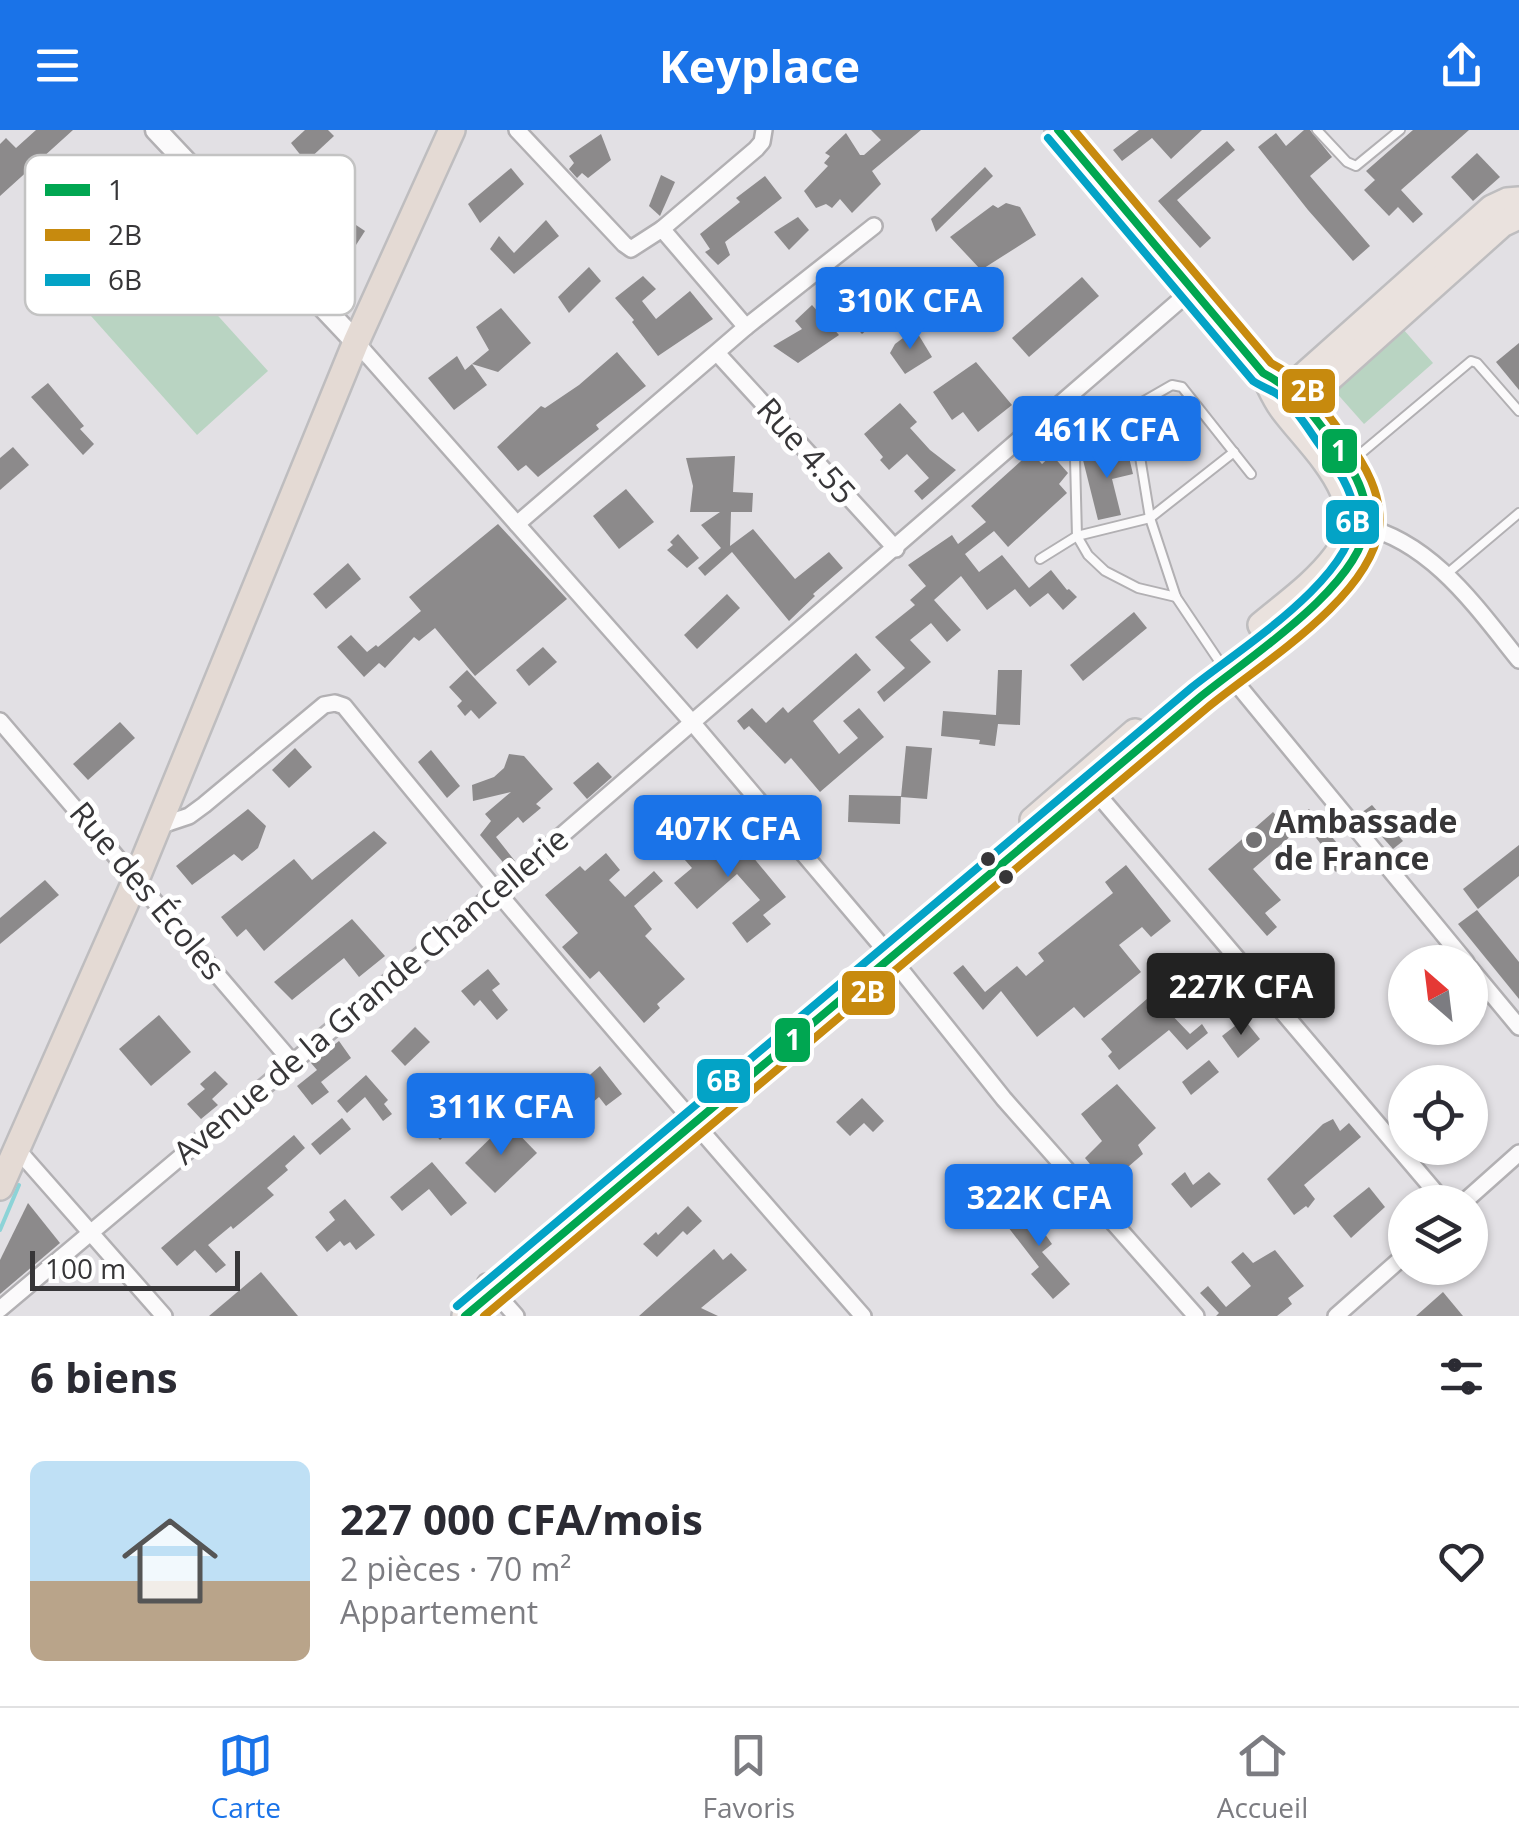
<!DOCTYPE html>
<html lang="fr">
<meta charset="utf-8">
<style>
:root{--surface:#fff;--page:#f2f2f3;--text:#2b2b33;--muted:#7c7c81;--line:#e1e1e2;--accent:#1a73e8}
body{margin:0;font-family:"Open Sans",sans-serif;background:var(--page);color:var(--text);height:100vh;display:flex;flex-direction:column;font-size:38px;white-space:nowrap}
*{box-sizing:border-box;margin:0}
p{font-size:32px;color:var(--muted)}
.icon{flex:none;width:55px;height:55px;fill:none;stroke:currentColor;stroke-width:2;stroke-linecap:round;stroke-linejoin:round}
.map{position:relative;height:1186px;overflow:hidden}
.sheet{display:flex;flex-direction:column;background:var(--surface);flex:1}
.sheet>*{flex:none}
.needle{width:65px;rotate:332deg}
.fabs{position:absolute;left:1388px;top:815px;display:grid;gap:20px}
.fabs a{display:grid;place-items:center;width:100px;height:100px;border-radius:50%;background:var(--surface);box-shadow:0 2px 8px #0004;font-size:50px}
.scale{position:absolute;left:30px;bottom:25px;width:210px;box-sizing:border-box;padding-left:10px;border:5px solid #373638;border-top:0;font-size:28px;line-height:35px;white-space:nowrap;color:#373638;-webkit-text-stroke:8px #fff;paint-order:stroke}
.price{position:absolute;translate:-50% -85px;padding:0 22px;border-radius:10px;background:var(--accent);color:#fff;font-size:32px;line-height:65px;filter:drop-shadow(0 2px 5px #0008)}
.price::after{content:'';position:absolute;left:50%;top:60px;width:30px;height:22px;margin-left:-15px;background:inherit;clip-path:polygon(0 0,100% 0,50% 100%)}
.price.selected{background:#222;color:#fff}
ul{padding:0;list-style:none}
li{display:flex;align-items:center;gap:30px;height:250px;padding:0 30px}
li+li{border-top:2px solid var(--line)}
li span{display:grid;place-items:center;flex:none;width:280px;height:200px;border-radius:15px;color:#555}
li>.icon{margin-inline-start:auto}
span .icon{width:120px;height:120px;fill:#fffc;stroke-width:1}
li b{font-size:42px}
h2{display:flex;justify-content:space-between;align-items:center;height:120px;padding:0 30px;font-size:42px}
header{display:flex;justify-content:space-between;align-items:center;height:130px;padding:0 30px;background:var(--accent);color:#fff;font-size:45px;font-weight:700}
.dock{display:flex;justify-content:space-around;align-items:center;height:140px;border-top:2px solid var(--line);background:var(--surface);font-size:28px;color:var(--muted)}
.dock a{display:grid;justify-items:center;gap:5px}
.dock .selected{color:var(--accent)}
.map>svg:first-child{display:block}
</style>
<header><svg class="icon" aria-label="menu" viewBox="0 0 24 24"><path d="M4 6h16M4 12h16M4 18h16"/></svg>Keyplace<svg class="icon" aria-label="share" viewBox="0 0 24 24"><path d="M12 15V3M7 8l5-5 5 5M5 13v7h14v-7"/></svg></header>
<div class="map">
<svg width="1519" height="1186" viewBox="0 0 1519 1186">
<rect width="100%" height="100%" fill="#e2e0e4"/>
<!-- green -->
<g fill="#b9d4c2">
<path d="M153 114 268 241 197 305 83 177Z"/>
<path d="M1403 199 1433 233 1364 294 1333 259Z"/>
</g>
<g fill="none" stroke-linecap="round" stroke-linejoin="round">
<!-- stream -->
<path stroke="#8cd3d7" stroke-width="4" d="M0 1100 19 1055"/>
</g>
<!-- building -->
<g fill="#8c8a8b">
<path d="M36 0H73L0 66V14L6 8 16 18Z"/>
<path d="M305 0H328L334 6 306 32 291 13Z"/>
<path d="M871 0H921L872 41 881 54 852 83 840 69 832 78 826 74 816 78 804 61 828 36 824 33 830 26 825 23 846 3 860 25H864L881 10Z"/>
<path d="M1139 0H1202L1171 29 1152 8 1122 31 1113 20Z"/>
<path d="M1304 0H1310L1332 27 1310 46 1370 116 1353 131 1308 80 1258 17 1276 3 1286 16Z"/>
<path d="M1413 0H1469L1401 60 1423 84 1413 93 1398 77 1389 86 1364 60 1375 50 1366 41Z"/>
<path d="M601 4 611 30 588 48 582 43 577 48 569 39 574 33 569 26Z"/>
<path d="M1227 11 1235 20 1177 70 1211 108 1200 118 1158 71Z"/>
<path d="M1477 23 1500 47 1473 71 1451 47Z"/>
<path d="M985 37 993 46 936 102 931 89Z"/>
<path d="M511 38 524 54 480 93 468 74Z"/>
<path d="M661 45 675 52 660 86 649 76Z"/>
<path d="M765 46 782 68 725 112 730 125 718 135 705 122 710 119 700 104 740 72 736 68Z"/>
<path d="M1006 73 1020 77 1036 105 981 140 950 107 993 75 998 78Z"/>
<path d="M798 87 809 100 789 120 774 102Z"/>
<path d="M347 89 365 101 338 143 323 131Z"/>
<path d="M546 90 559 106 514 144 490 119 499 106 514 123Z"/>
<path d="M589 137 601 151 569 183 558 167Z"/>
<path d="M643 146 656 159 642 171 656 189 690 161 713 189 658 226 632 192 634 190 615 168Z"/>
<path d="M1082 147 1099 166 1029 227 1012 208Z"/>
<path d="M971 161 985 177 956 201 942 186Z"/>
<path d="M880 166 890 180 862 204 851 192Z"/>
<path d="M812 175 839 205 798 233 773 216 802 199 795 191Z"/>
<path d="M501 178 531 213 498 242 472 234 489 220 476 197Z"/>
<path d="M915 199 932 227 905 244 890 223 895 214Z"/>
<path d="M1519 213V260L1496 232Z"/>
<path d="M617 222 646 256 596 295 599 299 538 347 526 335 518 341 497 317 541 276 545 278 579 255Z"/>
<path d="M457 226 465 240 472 234 487 255 454 280 428 248Z"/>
<path d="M976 232 1012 275 978 302 963 282 952 290 933 262Z"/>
<path d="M48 253 84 296 80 299 94 314 83 325 31 267Z"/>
<path d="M900 273 917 292 910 298 930 320 956 340 922 370 914 361 929 348 907 324 889 340 880 330 883 327 864 304Z"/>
<path d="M13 317 29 335 0 360V328Z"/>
<path d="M1127 319 1133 344 1112 349 1121 385 1098 390 1083 330Z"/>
<path d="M1031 322 1042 334 1052 325 1068 343 1059 354 1067 363 1008 417 994 401 965 424 979 442 1002 425 1029 458 1051 440 1067 460 1069 459 1077 467 1063 480 1048 463 1030 477 1015 459 987 480 961 446 934 470 961 500 947 512 931 493 910 510 931 532 884 572 877 562 905 538 875 507 915 475 910 470 926 456 908 435 952 405 958 414 986 392 971 376Z"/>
<path d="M735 326 733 362 753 363 752 382H731L730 416 753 399 795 449 829 422 843 438 813 464 815 466 789 491 732 422 705 446 698 438 721 418 701 395 720 382H690L693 356 686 328Z"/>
<path d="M626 359 654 392 619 419 593 386Z"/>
<path d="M498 394 567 469 475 546 435 498 419 511 414 507 385 538 379 533 364 547 337 517 351 505 367 522 376 515 378 517 421 481 409 467Z"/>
<path d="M678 404 699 428 687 438 667 420 673 415 670 412Z"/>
<path d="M348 433 361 449 326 479 313 464Z"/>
<path d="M727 464 740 478 697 519 684 505Z"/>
<path d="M1134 482 1147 498 1083 551 1070 535Z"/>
<path d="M543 517 557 532 529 556 516 540Z"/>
<path d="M856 523 871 540 813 591 839 624 858 608 843 591 859 578 884 607 820 662 791 628 785 634 749 596 744 600 737 591 752 578 766 593 783 577 788 583Z"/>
<path d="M467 540 497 573 479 589 471 580 465 586 457 576 462 571 449 557Z"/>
<path d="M998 540H1022L1020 595 998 594 995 616 979 614 980 610 941 606 943 581 996 585Z"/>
<path d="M120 592 135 608 88 650 73 634Z"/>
<path d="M906 616 932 618 927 669 901 667Z"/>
<path d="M295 618 312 637 289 658 272 640Z"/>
<path d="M431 620 460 656 447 668 418 632Z"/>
<path d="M509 624 524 626 553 659 536 674 541 678 523 693 518 687 496 707 515 731 507 737 480 705 491 691 485 684 511 662 473 671 472 655 494 647 504 638Z"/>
<path d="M598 632 612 647 587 669 573 653Z"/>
<path d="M849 665 901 666 900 694 848 692Z"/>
<path d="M1372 675 1403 711 1393 719 1361 683Z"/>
<path d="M248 679 266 696 258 718 242 731 234 724 192 755 176 736Z"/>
<path d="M1309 679 1350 729 1336 742 1328 734 1333 730 1300 687Z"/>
<path d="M1273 682 1293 704 1253 739 1281 770 1265 783 1277 797 1267 806 1208 739Z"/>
<path d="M374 701 387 713 264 821 246 799 237 807 221 787 294 729 312 750Z"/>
<path d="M682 702 705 727 733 703 786 767 763 785 771 794 747 813 732 793 760 770 737 744 697 779 674 753 692 738 670 713Z"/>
<path d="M1519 715V746L1478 779 1463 759Z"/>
<path d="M606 723 620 740 609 750 625 767 654 741 663 751 634 776 652 799 645 806 685 849 657 874 660 878 644 893 599 841 590 849 562 817 578 803 545 765 580 736 585 741Z"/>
<path d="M1126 735 1171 791 1151 807 1142 797 1119 815 1141 842 1084 888 1074 877 1037 907 1001 861 983 880 953 843 963 835 985 862 1017 836 1026 846 1044 831 1038 823 1113 763 1105 752Z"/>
<path d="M45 750 59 765 0 814V788Z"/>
<path d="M1477 780 1519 832V869L1458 794Z"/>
<path d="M352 789 385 826 359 847 344 828 292 870 274 852Z"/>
<path d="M488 839 500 854 492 860 508 880 497 890 480 870 474 876 461 861Z"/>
<path d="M1148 868 1160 882 1165 878 1190 904 1202 894 1208 903 1187 920 1169 900 1119 940 1108 926 1112 922 1101 909Z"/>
<path d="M159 885 191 922 151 956 119 919Z"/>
<path d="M1244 889 1260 909 1238 928 1222 906Z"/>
<path d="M415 897 430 912 405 936 391 921Z"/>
<path d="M339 911 351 928 321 952 329 962 312 975 297 956 317 940 311 933Z"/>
<path d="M1209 930 1219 942 1191 965 1182 952Z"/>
<path d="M600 936 622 964 606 976 599 967 557 1002 543 986Z"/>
<path d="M215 941 228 954 212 969 218 975 201 989 187 974 205 959 200 954Z"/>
<path d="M366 945 388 970 384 974 392 984 383 991 365 967 347 983 337 971Z"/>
<path d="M1117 954 1156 998 1138 1015 1143 1024 1107 1055 1085 1028 1102 1011 1081 984Z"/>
<path d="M464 956 480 973 440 1010 425 993Z"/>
<path d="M862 968 884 991 873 1002 864 993 850 1006 836 992Z"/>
<path d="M342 988 351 999 320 1025 311 1014Z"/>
<path d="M1333 989 1340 1001 1349 993 1361 1007 1304 1055 1315 1069 1308 1078 1306 1076 1294 1085 1267 1049 1323 994Z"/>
<path d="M507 992 537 1023 495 1063 465 1033Z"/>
<path d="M294 1005 305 1018 285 1036 288 1040 267 1058 274 1065 233 1099 231 1096 208 1115 226 1135 216 1143 195 1120 177 1136 161 1118Z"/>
<path d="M432 1032 467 1073 451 1086 429 1059 402 1081 390 1067Z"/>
<path d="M1008 1035 1018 1046 989 1072 979 1061Z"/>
<path d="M1185 1042 1193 1055 1209 1042 1221 1054 1191 1078 1171 1054Z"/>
<path d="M1369 1057 1385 1077 1351 1108 1333 1086Z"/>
<path d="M345 1069 375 1105 356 1120 350 1112 344 1116 340 1111 327 1122 315 1107 335 1090 329 1082Z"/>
<path d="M28 1073 60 1113 0 1164V1130Z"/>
<path d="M1040 1073 1051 1088 1040 1097 1052 1114 1042 1122 1070 1154 1053 1169 1031 1144 1039 1137 1008 1097Z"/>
<path d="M688 1076 702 1091 687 1105 683 1101 657 1127 643 1114 656 1102 658 1105Z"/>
<path d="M714 1119 723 1130 731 1123 747 1140 701 1178 718 1186H639Z"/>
<path d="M1275 1120 1304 1156 1288 1168 1292 1174 1277 1186H1216L1219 1183 1200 1163 1208 1156 1226 1177 1251 1156 1231 1132 1243 1122 1253 1133Z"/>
<path d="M261 1142 298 1186H209Z"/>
<path d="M1443 1162 1463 1186H1416Z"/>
</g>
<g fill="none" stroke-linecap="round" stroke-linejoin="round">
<!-- service casing -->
<g stroke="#b2b0b3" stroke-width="12">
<g id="service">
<path d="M1317 0 1347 32 1356 36 1400 0"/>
<path d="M1132 278 1081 315 1075 329 1077 406 1088 425 1105 441 1138 458 1176 467"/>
<path d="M1353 330 1471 231 1477 233 1519 281"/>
<path d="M1040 429 1077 406 1150 388 1234 322"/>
<path d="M1448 443 1519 383"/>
<path d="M1219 531 1176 467 1150 388 1132 278 1172 255 1182 257 1251 344"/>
</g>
</g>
<!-- minor casing -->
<g stroke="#b2b0b3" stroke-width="20">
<g id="minor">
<path d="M662 99 756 19 762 12 764 0"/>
<path d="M746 197 874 96"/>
<path d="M356 212 691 591 885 820 1004 969 1196 1186"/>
<path d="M717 223 896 419"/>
<path d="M517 394 746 197 662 99 631 119 624 114 517 0"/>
<path d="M1362 396C1432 412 1477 478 1519 530"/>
<path d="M1228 543 1466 832"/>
<path d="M0 591 292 932"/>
<path d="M1094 660 1444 1072"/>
<path d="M156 697 189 686 204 675 324 575 335 573 344 576C512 784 686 985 863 1186"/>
<path d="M1470 838 1519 897"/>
<path d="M16 1018 164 1186"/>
<path d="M1464 1072 1519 1023"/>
<path d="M486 1152 516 1186"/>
<path d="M0 1179 524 738 1194 158"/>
<path d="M1336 1186 1405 1125"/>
</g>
</g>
<!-- tertiary casing -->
<g stroke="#b2b0b3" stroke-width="25">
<path id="tertiary" d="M156 0 356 212"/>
</g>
<!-- primary casing -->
<g stroke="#bebdbf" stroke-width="30">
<g id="primary">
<path d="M1283 272 1290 258 1492 78 1507 71 1519 70"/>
<path d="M1295 286 1302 273 1502 94 1519 86"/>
<path d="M1261 495C1286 474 1316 453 1336 426 1377 371 1312 319 1282 278 1274 267 1269 254 1263 243"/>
<path d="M1033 690 1135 602"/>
<path d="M465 1186C708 979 958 779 1199 568 1241 531 1345 463 1362 414 1380 367 1345 327 1318 293 1309 282 1300 267 1290 258 1282 252 1272 248 1263 243L1058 0"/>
</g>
</g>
<!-- trunk casing -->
<g stroke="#bebdbf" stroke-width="30">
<path id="trunk" d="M0 1057 137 747 356 212 452 0"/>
</g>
<!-- service -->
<use href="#service" stroke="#fbfafb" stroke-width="8"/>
<!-- minor -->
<use href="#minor" stroke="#fbfafb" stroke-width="15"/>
<!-- tertiary -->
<use href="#tertiary" stroke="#fbfafb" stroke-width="20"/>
<!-- primary -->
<use href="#primary" stroke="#eae2de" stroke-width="25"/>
<!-- trunk -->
<use href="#trunk" stroke="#e4dad4" stroke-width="25"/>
<!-- bus-1 casing -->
<g stroke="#fff" stroke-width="15">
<path id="bus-1" d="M465 1186 1199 568C1245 530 1360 457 1366 395 1369 366 1354 340 1337 318 1314 286 1299 262 1263 243L1058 0"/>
</g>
<!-- bus-2 casing -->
<g stroke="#fff" stroke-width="15">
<path id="bus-2" d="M484 1186 1207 578C1259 535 1369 469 1379 399 1383 365 1365 334 1345 308 1323 278 1305 250 1271 233L1074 0"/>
</g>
<!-- bus-3 casing -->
<g stroke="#fff" stroke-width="15">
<path id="bus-3" d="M457 1176 1191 558C1235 522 1360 445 1354 382 1352 359 1337 338 1324 321 1311 304 1297 279 1280 266 1272 260 1262 257 1253 251L1048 8"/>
</g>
<!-- bus-1 -->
<use href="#bus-1" stroke="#00a651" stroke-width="8"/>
<!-- bus-2 -->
<use href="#bus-2" stroke="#c78a0e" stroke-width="8"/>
<!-- bus-3 -->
<use href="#bus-3" stroke="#03a3c6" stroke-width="8"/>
</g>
<!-- markers -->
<circle fill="#737274" stroke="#fff" stroke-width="4" cx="1254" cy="710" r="10"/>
<g fill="#373638" stroke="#fff" stroke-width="4">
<circle cx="988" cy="729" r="9"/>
<circle cx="1006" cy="747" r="9"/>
</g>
<g text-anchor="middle" stroke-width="10" stroke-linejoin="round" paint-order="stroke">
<!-- street labels -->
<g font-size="32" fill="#373638" stroke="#fff">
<text transform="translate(806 321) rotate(48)" y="11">Rue 4.55</text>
<text transform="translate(147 761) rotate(50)" y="11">Rue des Écoles</text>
<text transform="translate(371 866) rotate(-40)" y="11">Avenue de la Grande Chancellerie</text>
</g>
<!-- poi labels -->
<g font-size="32" font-weight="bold" fill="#373638" stroke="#fff" text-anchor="start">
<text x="1274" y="703">Ambassade<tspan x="1274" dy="37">de France</tspan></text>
</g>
</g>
<!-- legend -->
<rect x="25" y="25" width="330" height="160" rx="15" fill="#fff" stroke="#c3c3c3" stroke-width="2.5"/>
<rect x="45" y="54" width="45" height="12" fill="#00a651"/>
<rect x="45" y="99" width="45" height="12" fill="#c78a0e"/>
<rect x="45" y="144" width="45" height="12" fill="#03a3c6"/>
<g font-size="28" fill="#373638">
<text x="108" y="70">1</text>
<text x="108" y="115">2B</text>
<text x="108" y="160">6B</text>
</g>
<g stroke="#fff" stroke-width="4">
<rect x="1280" y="237" width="57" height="48" rx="10" fill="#c78a0e"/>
<rect x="1320" y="297" width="39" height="48" rx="10" fill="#00a651"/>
<rect x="1324" y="368" width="57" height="48" rx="10" fill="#03a3c6"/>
<rect x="840" y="839" width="57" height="48" rx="10" fill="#c78a0e"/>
<rect x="773" y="886" width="39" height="48" rx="10" fill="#00a651"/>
<rect x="695" y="927" width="57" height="48" rx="10" fill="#03a3c6"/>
</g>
<g font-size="28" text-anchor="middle" font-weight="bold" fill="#fff">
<text x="1308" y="271">2B</text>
<text x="1339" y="331">1</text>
<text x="1353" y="402">6B</text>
<text x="868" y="872">2B</text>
<text x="793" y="920">1</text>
<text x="724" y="961">6B</text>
</g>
</svg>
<div class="fabs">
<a><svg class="needle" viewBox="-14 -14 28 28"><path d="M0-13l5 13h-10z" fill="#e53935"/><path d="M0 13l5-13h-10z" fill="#7c7c81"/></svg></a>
<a><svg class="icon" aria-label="locate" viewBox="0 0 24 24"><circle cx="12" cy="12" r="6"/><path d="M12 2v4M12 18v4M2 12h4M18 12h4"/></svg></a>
<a><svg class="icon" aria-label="layers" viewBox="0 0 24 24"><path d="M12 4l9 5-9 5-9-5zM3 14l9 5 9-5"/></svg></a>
</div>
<div class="scale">100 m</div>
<b class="price" style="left:910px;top:222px">310K CFA</b>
<b class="price" style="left:1107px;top:351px">461K CFA</b>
<b class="price" style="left:728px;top:750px">407K CFA</b>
<b class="price selected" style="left:1241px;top:908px">227K CFA</b>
<b class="price" style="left:501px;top:1028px">311K CFA</b>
<b class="price" style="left:1039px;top:1119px">322K CFA</b>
</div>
<section class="sheet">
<h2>6 biens<svg class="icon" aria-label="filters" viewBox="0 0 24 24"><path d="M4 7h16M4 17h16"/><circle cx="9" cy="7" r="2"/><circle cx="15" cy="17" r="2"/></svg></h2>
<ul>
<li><span style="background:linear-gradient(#bfe0f5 60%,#b9a48a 0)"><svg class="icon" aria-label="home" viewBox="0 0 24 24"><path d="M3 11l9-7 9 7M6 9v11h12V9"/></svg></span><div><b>227 000 CFA/mois</b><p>2 pièces · 70 m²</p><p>Appartement</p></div><svg class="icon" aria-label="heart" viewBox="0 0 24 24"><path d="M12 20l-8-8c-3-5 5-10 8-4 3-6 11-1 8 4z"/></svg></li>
</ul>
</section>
<nav class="dock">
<a class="selected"><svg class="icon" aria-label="map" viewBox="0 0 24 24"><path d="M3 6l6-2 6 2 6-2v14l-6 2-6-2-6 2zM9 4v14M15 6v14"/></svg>Carte</a>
<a><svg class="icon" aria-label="saved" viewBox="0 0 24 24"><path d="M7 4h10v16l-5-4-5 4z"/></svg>Favoris</a>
<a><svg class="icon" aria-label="home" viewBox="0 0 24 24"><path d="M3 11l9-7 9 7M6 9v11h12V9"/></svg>Accueil</a>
</nav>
